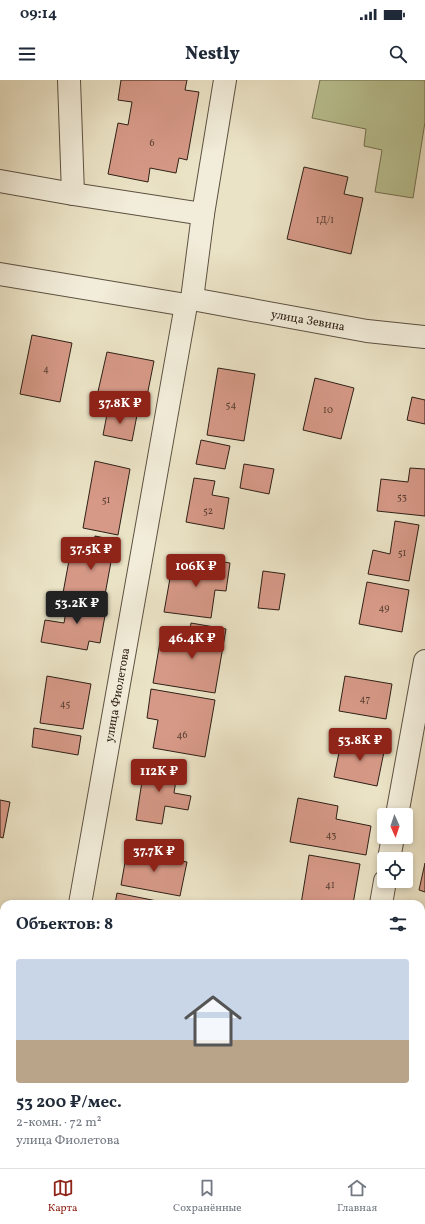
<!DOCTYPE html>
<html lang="ru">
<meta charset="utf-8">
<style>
:root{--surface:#fff;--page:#f6f6f7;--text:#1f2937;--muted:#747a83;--line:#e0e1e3;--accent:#8f2418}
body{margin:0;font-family:Vollkorn,serif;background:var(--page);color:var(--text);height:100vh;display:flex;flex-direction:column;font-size:15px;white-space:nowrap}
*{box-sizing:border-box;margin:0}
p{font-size:13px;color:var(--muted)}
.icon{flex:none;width:22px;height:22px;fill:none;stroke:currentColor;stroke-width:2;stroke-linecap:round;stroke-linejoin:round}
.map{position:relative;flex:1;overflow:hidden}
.drawer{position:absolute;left:0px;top:820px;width:425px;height:268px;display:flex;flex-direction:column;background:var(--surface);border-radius:12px 12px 0 0;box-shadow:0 2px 6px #0003}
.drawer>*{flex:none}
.needle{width:26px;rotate:177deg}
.fabs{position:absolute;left:377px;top:728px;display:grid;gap:8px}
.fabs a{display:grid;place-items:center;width:36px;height:36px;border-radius:4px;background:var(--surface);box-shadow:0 2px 6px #0003;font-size:20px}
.price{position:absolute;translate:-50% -34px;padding:0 9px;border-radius:4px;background:var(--accent);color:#fff;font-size:13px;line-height:26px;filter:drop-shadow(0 1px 2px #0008)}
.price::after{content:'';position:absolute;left:50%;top:24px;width:12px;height:9px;margin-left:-6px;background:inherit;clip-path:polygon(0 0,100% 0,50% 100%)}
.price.current{background:#222;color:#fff}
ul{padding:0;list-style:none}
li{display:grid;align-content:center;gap:8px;height:212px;padding:0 16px}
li+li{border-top:1px solid var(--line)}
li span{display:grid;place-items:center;height:124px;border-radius:4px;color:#555}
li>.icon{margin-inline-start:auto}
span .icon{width:72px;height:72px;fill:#fffc;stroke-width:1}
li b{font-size:17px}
h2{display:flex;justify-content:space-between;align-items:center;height:48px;padding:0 16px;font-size:17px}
.status{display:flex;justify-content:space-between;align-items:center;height:28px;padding:0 20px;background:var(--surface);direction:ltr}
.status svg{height:11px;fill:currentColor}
header{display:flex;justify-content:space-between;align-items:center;height:52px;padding:0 16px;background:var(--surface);font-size:18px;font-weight:800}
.dock{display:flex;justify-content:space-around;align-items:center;height:56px;border-top:1px solid var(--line);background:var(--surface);font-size:11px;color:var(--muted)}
.dock a{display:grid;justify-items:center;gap:2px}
.dock .current{color:var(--accent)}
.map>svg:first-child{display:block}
</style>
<div class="status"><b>09:14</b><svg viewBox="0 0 49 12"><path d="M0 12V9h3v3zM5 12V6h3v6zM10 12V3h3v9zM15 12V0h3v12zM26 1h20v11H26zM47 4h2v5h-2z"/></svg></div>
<header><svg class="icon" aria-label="menu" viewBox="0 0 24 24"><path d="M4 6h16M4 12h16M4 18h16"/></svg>Nestly<svg class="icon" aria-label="search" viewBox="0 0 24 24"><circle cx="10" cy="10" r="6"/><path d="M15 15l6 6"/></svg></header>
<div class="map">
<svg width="425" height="1088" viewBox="0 0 425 1088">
<rect width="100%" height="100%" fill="#ebe3c6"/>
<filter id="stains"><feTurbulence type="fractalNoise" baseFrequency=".005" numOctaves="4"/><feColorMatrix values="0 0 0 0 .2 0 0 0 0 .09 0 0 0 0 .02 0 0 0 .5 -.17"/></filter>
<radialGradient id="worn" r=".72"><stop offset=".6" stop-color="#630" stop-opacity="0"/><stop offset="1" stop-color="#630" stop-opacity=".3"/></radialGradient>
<!-- green -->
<path fill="#bac393" stroke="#747254" d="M320 0H425V42L413 118 375 112 382 70 364 66 366 49 312 38Z"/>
<!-- building -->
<g fill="#d69987" stroke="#2e2016">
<path d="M121 0H187L185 10 199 12 187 80 179 78 176 93 150 88 148 102 108 94 118 43 128 45 132 22 118 20Z"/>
<path d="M304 87 348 97 344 114 363 118 351 174 287 159Z"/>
<path d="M32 255 72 263 60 322 20 314Z"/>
<path d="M107 272 154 281 145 326 97 316Z"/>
<path d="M218 288 255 294 244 361 207 355Z"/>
<path d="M315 298 354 308 341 359 303 350Z"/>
<path d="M412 317 425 320V344L407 340Z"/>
<path d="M108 329 137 335 132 361 103 355Z"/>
<path d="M201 360 230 366 225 389 196 384Z"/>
<path d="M95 381 130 389 118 455 83 448Z"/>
<path d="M244 384 274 389 269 414 240 408Z"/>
<path d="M410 388 425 389V436L377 431 381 399 408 402Z"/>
<path d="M194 398 215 401 212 415 229 418 224 449 186 442Z"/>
<path d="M395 441 419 445 409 501 368 494 373 470 390 474Z"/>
<path d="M95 456 115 460 104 520 63 513 70 475 90 479Z"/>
<path d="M195 477 230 483 226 511 215 510 211 538 164 532 172 487 193 489Z"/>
<path d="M263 491 285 494 279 530 258 528Z"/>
<path d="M367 502 409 510 402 552 359 544Z"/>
<path d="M68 518 107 525 100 563 89 561 87 570 41 562 45 540 64 543Z"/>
<path d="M191 543 226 549 215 613 153 603 160 562 187 567Z"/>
<path d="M47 596 91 604 83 649 40 643Z"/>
<path d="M345 596 392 604 386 639 339 631Z"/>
<path d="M151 609 215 620 205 677 153 668 158 640 147 638Z"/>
<path d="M34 648 81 656 78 675 32 667Z"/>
<path d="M342 658 385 667 377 706 334 697Z"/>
<path d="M145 682 178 687 174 713 191 716 188 730 165 726 162 744 136 740Z"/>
<path d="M298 718 338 726 336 739 371 746 366 775 290 762Z"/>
<path d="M0 720 10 722 3 758 0 757Z"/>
<path d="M127 771 187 782 180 816 121 805Z"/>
<path d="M309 775 360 784 353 824H301Z"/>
<path d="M425 783V812L419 810Z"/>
<path d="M117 813 172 824H115Z"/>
<path d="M1 870 4 871V906H0Z"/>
<path d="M421 878 425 879V916L421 915Z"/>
<path d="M0 913 4 914V963H0Z"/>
<path d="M421 921 425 922V972L421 971Z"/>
<path d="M421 992 425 993V1045H421Z"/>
<path d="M0 1004 4 1005V1047L0 1046Z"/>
<path d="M421 1051H425V1088H374L375 1084H421Z"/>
<path d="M0 1052H4L0 1080Z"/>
<rect x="272" y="1084" width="37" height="4"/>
</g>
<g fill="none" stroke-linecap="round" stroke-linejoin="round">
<!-- minor casing -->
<g stroke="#5d5142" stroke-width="24">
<g id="minor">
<path d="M69 0 73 114"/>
<path d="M0 101 73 114 203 134"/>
<path d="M0 194 186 225"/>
<path d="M192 219 367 251 425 257"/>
<path d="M192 219 203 134 225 0"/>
<path d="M397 735 425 581"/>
<path d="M389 779 393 757"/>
<path d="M80 824 186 225 192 219"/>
<path d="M381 824 385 801"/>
<path d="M33 1088 34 1084"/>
<path d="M333 1088 334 1084"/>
</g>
</g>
<!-- minor -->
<use href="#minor" stroke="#f2edda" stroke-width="22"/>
</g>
<g text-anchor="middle" stroke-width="3" stroke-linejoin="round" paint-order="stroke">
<!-- number labels -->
<g font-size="10" fill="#583e32">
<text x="152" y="66">6</text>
<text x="325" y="143">1Д/1</text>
<text x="46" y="292">4</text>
<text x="231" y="328">54</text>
<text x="328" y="333">10</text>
<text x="402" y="420">53</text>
<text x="106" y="423">51</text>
<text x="208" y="434">52</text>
<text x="402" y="476">51</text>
<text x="384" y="531">49</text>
<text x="365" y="622">47</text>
<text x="65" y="627">45</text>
<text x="182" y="658">46</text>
<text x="331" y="758">43</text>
<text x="330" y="808">41</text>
</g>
<!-- street labels -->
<g font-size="12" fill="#2e2016" stroke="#f2edda">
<text transform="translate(308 240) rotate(10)" y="4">улица Зевина</text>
<text transform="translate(117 615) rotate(-80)" y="4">улица Фиолетова</text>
</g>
</g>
<rect width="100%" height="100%" filter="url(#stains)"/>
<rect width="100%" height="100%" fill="url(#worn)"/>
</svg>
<div class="fabs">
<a><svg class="needle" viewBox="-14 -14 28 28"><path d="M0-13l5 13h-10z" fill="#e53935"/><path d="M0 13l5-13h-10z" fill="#747a83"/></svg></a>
<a><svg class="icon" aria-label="locate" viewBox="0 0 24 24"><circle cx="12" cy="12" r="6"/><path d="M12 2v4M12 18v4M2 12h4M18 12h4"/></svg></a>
</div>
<b class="price" style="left:120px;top:345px">37.8K ₽</b>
<b class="price" style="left:91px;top:491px">37.5K ₽</b>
<b class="price" style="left:196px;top:508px">106K ₽</b>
<b class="price current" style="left:77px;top:545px">53.2K ₽</b>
<b class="price" style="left:192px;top:580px">46.4K ₽</b>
<b class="price" style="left:360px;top:682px">53.8K ₽</b>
<b class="price" style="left:159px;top:713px">112K ₽</b>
<b class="price" style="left:154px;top:793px">37.7K ₽</b>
<section class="drawer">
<h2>Объектов: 8<svg class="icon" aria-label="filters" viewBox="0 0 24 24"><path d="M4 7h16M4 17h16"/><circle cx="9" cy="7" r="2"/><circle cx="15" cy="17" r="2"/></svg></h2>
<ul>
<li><span style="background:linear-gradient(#c9d6e8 65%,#b9a48a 0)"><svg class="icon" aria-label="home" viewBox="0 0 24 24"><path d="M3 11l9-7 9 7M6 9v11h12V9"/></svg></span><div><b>53 200 ₽/мес.</b><p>2-комн. · 72 m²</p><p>улица Фиолетова</p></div></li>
</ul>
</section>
</div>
<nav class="dock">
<a class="current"><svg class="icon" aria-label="map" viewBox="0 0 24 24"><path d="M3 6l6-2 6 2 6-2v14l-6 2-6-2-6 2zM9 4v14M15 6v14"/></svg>Карта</a>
<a><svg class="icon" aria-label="saved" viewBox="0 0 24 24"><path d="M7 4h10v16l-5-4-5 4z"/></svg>Сохранённые</a>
<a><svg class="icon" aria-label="home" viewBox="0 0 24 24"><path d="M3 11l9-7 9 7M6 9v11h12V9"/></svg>Главная</a>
</nav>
